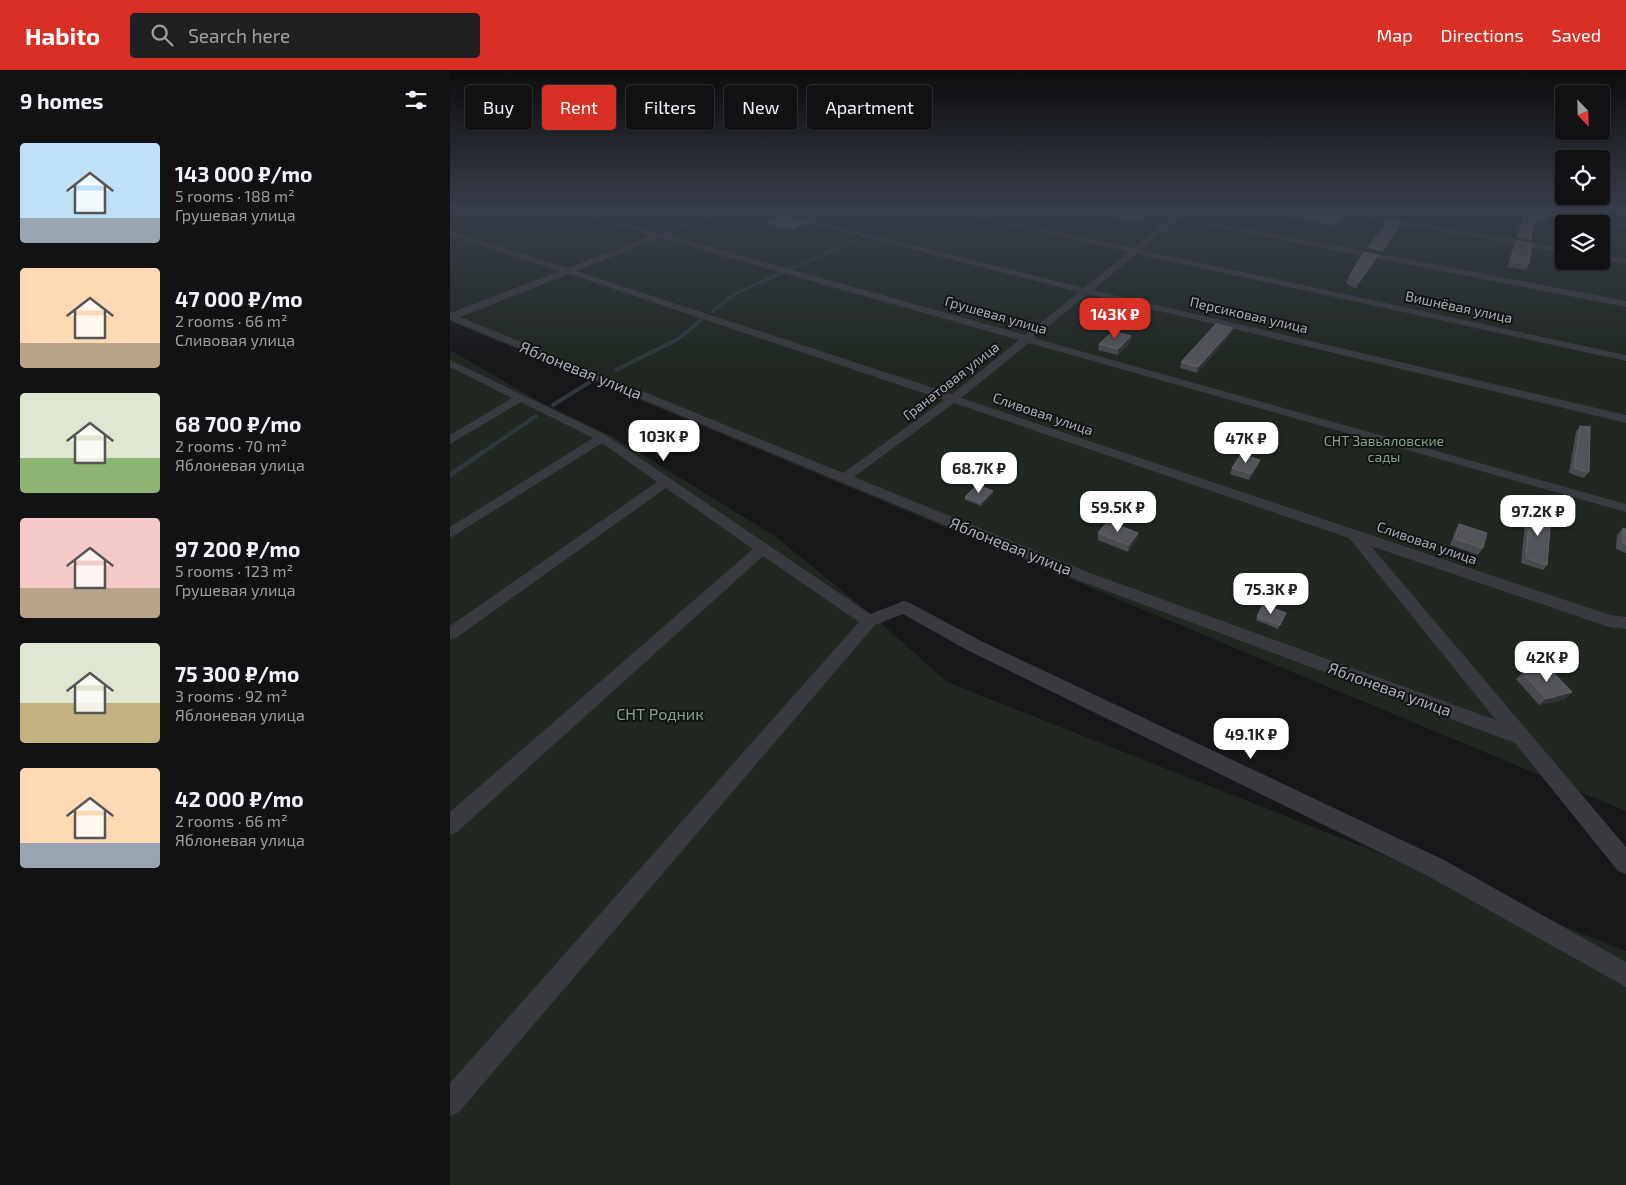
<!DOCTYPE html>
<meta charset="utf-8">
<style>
:root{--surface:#121214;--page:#1f2022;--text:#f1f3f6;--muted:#9c9ea0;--line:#313234;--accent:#d93025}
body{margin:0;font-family:"Exo 2",sans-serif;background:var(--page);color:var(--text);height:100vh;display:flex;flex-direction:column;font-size:19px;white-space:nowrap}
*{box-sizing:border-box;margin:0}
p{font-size:16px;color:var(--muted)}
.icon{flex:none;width:28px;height:28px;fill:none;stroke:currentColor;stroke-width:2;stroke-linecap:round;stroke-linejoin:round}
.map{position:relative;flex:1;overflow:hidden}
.drawer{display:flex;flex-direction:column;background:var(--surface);width:450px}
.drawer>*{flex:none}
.guide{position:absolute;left:15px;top:15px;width:475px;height:45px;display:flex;gap:10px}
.needle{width:32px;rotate:157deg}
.tools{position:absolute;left:1105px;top:15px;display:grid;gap:10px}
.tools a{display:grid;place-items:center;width:55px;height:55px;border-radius:5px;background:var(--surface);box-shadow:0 1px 4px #0004,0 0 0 1px var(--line);font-size:25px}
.price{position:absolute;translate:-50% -42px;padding:0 11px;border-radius:10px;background:#fff;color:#222;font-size:16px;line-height:32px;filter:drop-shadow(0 1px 2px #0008)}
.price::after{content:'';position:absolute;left:50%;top:30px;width:15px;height:11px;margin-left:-8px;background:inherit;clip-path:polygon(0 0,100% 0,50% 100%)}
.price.current{background:var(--accent);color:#fff}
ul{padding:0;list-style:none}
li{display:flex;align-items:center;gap:15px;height:125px;padding:0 20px}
li span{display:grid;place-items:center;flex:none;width:140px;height:100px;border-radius:5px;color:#555}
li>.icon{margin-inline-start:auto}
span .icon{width:60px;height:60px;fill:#fffc;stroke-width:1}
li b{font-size:21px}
h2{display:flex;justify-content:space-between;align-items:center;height:60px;padding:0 20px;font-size:21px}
.pill{padding:0 18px;border-radius:5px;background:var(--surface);box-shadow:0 1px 4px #0004,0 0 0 1px var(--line);font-size:18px;line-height:45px}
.pill.current{background:var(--accent);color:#fff}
header{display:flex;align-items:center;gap:30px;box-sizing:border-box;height:70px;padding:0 25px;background:var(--accent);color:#fff}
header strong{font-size:24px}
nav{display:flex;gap:28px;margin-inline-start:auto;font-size:18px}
.search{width:350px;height:45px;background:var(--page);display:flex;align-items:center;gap:12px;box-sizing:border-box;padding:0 18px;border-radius:5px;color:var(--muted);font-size:19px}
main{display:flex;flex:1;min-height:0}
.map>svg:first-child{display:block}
</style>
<header>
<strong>Habito</strong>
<div class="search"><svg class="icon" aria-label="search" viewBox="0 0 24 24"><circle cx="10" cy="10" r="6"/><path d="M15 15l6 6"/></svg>Search here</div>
<nav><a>Map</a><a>Directions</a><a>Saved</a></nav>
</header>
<main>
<section class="drawer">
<h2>9 homes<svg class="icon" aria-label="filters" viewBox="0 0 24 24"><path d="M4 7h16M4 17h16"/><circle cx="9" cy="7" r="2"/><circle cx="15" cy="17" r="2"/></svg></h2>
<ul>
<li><span style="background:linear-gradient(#bfe0f5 75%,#9aa5b1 0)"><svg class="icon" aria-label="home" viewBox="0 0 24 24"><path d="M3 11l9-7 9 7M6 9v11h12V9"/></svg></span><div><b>143 000 ₽/mo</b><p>5 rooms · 188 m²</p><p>Грушевая улица</p></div></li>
<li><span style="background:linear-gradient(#ffd9b3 75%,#b9a48a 0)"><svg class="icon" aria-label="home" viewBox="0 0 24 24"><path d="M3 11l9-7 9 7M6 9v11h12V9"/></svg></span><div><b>47 000 ₽/mo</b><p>2 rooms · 66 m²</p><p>Сливовая улица</p></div></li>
<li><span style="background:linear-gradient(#dfe7d0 65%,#8fb573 0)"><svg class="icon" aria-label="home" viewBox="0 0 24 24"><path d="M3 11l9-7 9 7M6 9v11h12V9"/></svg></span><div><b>68 700 ₽/mo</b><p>2 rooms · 70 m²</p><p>Яблоневая улица</p></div></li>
<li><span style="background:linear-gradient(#f6c9c9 70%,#b9a48a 0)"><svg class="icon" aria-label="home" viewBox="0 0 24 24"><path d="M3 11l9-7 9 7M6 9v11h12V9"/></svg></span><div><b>97 200 ₽/mo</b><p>5 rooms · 123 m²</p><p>Грушевая улица</p></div></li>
<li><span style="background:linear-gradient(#dfe7d0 60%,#c2b280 0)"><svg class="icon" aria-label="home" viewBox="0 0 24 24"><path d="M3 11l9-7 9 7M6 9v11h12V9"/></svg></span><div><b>75 300 ₽/mo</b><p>3 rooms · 92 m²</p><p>Яблоневая улица</p></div></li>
<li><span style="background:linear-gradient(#ffd9b3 75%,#9aa5b1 0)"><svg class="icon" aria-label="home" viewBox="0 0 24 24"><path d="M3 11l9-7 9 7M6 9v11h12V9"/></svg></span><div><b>42 000 ₽/mo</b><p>2 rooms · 66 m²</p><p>Яблоневая улица</p></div></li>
</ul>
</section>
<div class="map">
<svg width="1176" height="1115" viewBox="0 0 1176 1115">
<rect width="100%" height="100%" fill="#18181a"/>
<!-- green -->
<g fill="#202821" fill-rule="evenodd">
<path d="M0 137H1176V741L0 251ZM1114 154H1151V191H1114Z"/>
<path d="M0 280 92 333 162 366 325 466 424 547 497 612 1176 881V1115H0Z"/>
</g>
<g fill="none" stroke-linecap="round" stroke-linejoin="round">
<!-- stream-far2 -->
<path stroke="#2e373e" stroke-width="3" d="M262 242 284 224 477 139"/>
<!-- stream-far1 -->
<g stroke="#2e373e" stroke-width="4">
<path d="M166 300 228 269 251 250"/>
<path d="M103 335 140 312"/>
<path d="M32 383 86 346"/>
</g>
<!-- stream -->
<path stroke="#2e373e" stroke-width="5" d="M0 405 33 382"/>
<!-- street -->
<g fill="#393a3f" fill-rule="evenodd">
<path d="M106 137H119L210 163 275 137H286L218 165 575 265 629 222 296 137H309L634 218 679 182 480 137H495L683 178 720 148 669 137H685L725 145 734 137H743L732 146 1176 231V237L728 150 691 180 1176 285V291L687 184 643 220 1176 345V353L638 224 584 268 1176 434V442L579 273 511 328 1160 545 1176 547V559L1159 557 921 476 1176 777V804L1168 801 1065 673 630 511 0 250V243L110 201 0 166V161L118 198 202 165ZM210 168 569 270 502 324 126 201ZM119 204 494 330 393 403 10 247ZM504 333 899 468 1046 650 640 503 404 407Z"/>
<path d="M852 137H870L1114 178V183Z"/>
<path d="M1048 137H1067L1176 154V158Z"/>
<path d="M1151 185 1176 188V194L1151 190Z"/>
<path d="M0 290 156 365 420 544 454 531 460 533 529 570 994 790 1176 892V917L978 806 517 580 453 544 425 555 9 1042 0 1046V1013L409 552 313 486 7 762 0 765V742L303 479 216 418 6 568 0 570V556L207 412 152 373 0 468V457L143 368 71 332 0 374V365L62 328 0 297Z"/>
</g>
</g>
<!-- wall -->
<g fill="#494b4f">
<path d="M695 137H710L707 139Z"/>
<path d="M882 137H900L897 140Z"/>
<path d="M1081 137H1097L1096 140Z"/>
<path d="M342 138 382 143 367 150 344 144Z"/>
<path d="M648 140 699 145 689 152 647 145Z"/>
<path d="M830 141 894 142 893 146 885 156 829 145Z"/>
<path d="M1076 141 1096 150 1094 153 1083 151 1081 168 1080 170 1066 168Z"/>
<path d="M318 152H356L357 154 343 160 318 155Z"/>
<path d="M952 153 951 156 932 182 917 179 918 177Z"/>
<path d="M1067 170 1079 194 1076 200 1057 197 1064 176Z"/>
<path d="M928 185 926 190 906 219 896 213 899 207Z"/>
<path d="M781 264 747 303 730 298 731 292Z"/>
<path d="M681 272 668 285 648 280 649 274Z"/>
<path d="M1130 356 1139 402 1134 408 1119 403 1126 362Z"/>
<path d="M808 396 799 410 780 404 782 398Z"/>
<path d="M543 424 531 436 515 430V427Z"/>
<path d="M1080 439 1097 495 1093 500 1071 493 1076 445Z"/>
<path d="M1009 454 1033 478 1028 485 1000 475 1005 461Z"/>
<path d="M1173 458 1176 459V483L1166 479 1167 465Z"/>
<path d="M648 463 687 469 678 482 648 470Z"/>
<path d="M813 534 836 543 828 559 806 550Z"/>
<path d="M1073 603 1122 622 1115 629 1089 635 1066 609Z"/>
</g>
<!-- shaded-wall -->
<g fill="#313235">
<path d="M381 138 382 143 367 150 366 144Z"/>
<path d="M699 140V145L689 152V148Z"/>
<path d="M894 142 893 146 885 156 887 151Z"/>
<path d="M356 152 357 154 343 160V158Z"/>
<path d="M952 153 951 156 932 182 933 180Z"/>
<path d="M928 185 926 190 906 219 908 213Z"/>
<path d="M783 258 781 264 747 303 748 297Z"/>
<path d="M681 266V272L668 285V279Z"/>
<path d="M810 390 808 396 799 410 801 404Z"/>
<path d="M543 421V424L531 436V433Z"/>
<path d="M688 463 687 469 678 482 679 475Z"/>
<path d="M1122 622 1115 629 1089 635 1096 629Z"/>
</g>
<!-- building -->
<g fill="#54555a" stroke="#616369">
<path d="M345 137H379L381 138 366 144 342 138Z"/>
<path d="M651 137H684L699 140 689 148 648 140Z"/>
<path d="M834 137H869L894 142 887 151 830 141Z"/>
<path d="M1076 141 1097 144 1096 150 1083 148 1081 168 1068 165Z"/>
<path d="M332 146 356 152 343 158 318 152Z"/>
<path d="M938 151 952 153 933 180 918 177Z"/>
<path d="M1067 170 1082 173 1079 194 1060 191Z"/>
<path d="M914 182 928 185 908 213 899 207Z"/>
<path d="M766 254 783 258 748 297 731 292Z"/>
<path d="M663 261 681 266 668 279 649 274Z"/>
<path d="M1130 356 1140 357 1139 402 1124 398Z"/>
<path d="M791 384 810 390 801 404 782 398Z"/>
<path d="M527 415 543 421 531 433 515 427Z"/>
<path d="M1080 439 1101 446 1097 495 1076 488Z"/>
<path d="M658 451 688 463 679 475 648 463Z"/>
<path d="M1009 454 1037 463 1033 478 1005 469Z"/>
<path d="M1173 458 1176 459V474L1172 473Z"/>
<path d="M813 534 836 543 830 555 807 547Z"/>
<path d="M1098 597 1122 622 1096 629 1073 603Z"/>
</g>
<!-- sky -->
<linearGradient id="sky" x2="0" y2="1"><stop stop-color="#0d0d0e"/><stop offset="0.47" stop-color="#373d49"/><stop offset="1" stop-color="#373d49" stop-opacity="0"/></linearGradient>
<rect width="1176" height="293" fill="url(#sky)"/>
<g text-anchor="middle" stroke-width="4" stroke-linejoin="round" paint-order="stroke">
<!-- far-street labels -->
<g font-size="14" fill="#aaafb9" stroke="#131315">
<text transform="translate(1009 237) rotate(12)" y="5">Вишнёвая улица</text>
<text transform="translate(546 245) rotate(16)" y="5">Грушевая улица</text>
<text transform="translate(799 245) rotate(13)" y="5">Персиковая улица</text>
<text transform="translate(501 311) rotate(-38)" y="5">Гранатовая улица</text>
<text transform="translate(593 344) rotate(19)" y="5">Сливовая улица</text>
<text transform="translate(977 473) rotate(19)" y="5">Сливовая улица</text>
</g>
<!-- far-park labels -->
<g font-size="14" fill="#82a484" stroke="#131315">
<text x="934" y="376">СНТ Завьяловские<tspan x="934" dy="16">сады</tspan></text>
</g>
<!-- street labels -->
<g font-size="16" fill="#aaafb9" stroke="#131315">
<text transform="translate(131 300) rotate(22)" y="6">Яблоневая улица</text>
<text transform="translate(561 476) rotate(22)" y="6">Яблоневая улица</text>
<text transform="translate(940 619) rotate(20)" y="6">Яблоневая улица</text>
</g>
<!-- park labels -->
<g font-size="16" fill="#82a484" stroke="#131315">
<text x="210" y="650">СНТ Родник</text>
</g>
</g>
</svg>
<div class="tools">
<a><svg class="needle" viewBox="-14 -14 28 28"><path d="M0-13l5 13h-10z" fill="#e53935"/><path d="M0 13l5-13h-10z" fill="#9c9ea0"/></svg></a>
<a><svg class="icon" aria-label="locate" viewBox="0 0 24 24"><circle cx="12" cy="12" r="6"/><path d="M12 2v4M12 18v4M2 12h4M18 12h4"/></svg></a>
<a><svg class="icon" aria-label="layers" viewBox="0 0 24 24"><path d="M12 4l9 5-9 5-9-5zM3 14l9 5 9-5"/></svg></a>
</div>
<b class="price current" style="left:665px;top:270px">143K ₽</b>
<b class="price" style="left:214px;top:392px">103K ₽</b>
<b class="price" style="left:796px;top:394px">47K ₽</b>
<b class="price" style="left:529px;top:424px">68.7K ₽</b>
<b class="price" style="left:668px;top:463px">59.5K ₽</b>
<b class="price" style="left:1088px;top:467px">97.2K ₽</b>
<b class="price" style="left:821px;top:545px">75.3K ₽</b>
<b class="price" style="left:1097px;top:613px">42K ₽</b>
<b class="price" style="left:801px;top:690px">49.1K ₽</b>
<div class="guide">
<a class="pill">Buy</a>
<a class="pill current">Rent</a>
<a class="pill">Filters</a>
<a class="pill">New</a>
<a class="pill">Apartment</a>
</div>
</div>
</main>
